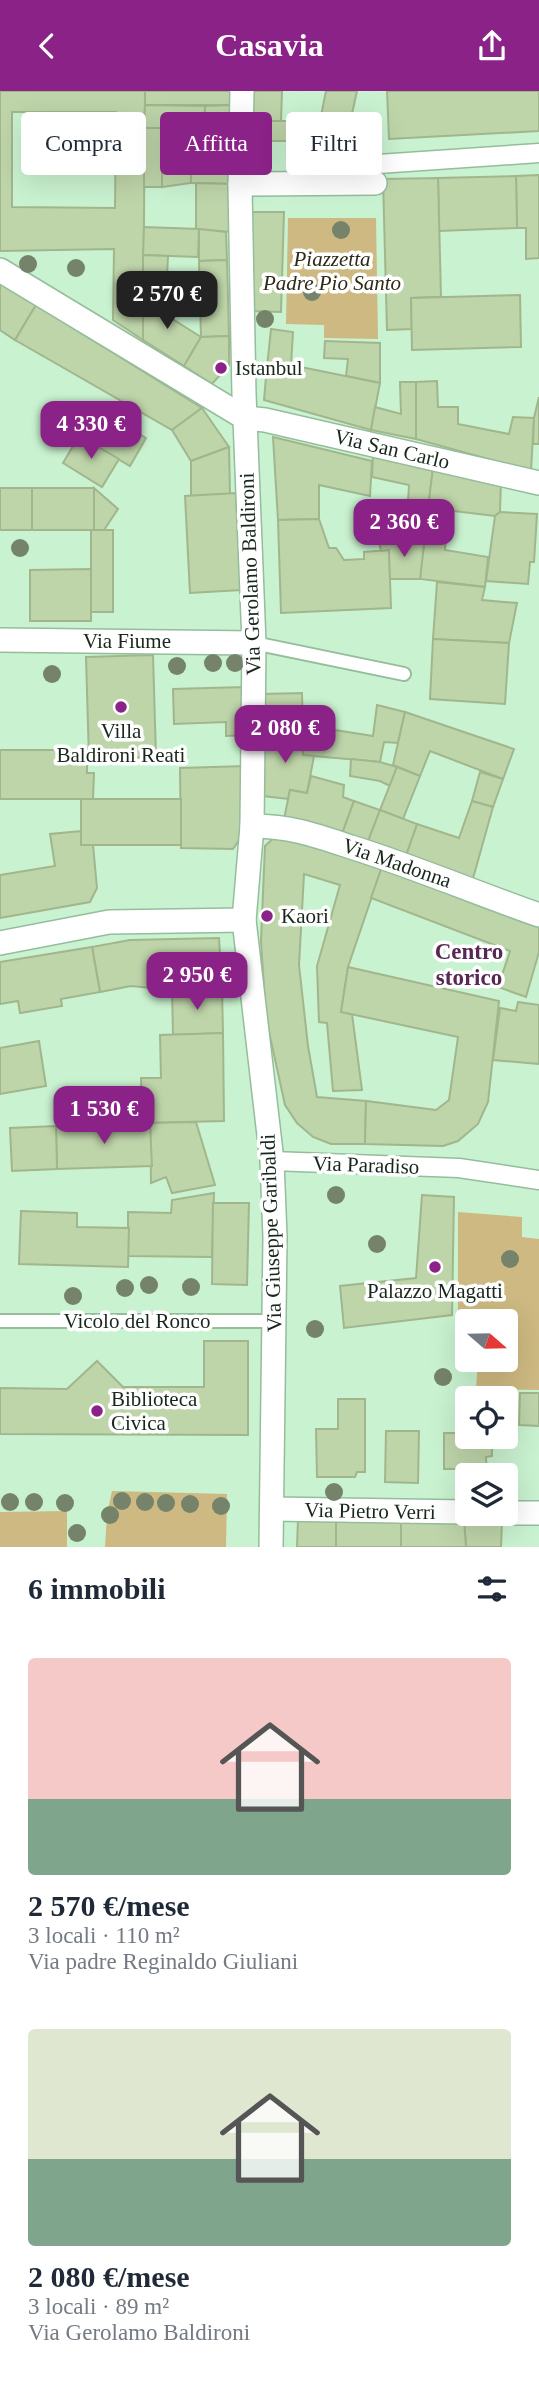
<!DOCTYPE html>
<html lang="it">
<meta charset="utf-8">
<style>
:root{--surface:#fff;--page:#f6f6f7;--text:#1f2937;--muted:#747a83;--accent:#8b2287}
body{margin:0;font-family:"Times New Roman",serif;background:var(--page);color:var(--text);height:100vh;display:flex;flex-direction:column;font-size:26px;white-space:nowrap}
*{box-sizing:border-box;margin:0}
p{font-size:23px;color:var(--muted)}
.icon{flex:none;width:38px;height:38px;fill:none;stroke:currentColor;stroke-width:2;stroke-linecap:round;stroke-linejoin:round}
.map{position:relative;height:1456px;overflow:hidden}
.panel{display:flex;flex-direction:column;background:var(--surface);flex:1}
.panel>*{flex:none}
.guide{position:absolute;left:21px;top:21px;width:497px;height:63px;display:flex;gap:14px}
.needle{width:46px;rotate:110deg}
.fabs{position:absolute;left:455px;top:1218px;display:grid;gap:14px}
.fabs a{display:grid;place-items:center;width:63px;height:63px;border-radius:7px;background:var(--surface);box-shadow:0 7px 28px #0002;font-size:35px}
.price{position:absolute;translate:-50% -60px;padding:0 16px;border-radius:14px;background:var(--accent);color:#fff;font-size:23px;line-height:46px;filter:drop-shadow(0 2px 4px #0008)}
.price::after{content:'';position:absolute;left:50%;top:42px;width:21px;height:16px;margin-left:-10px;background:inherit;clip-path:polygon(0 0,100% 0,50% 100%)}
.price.active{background:#222;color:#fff}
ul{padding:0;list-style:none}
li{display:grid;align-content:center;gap:14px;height:371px;padding:0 28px}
li span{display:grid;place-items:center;height:217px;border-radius:7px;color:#555}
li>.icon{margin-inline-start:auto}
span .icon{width:126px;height:126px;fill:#fffc;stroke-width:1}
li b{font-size:30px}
h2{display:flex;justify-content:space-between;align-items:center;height:84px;padding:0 28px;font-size:30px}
.chip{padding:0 24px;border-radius:7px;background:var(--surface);box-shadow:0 7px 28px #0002;font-size:24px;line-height:63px}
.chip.active{background:var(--accent);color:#fff}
header{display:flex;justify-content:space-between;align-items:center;height:91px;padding:0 28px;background:var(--accent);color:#fff;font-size:32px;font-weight:700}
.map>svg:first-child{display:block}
</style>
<header><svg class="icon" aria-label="back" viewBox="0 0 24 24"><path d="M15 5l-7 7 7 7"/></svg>Casavia<svg class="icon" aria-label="share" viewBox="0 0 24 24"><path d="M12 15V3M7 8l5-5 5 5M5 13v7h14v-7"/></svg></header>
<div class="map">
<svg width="539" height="1456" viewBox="0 0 539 1456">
<rect width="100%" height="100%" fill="#c9f2d0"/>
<!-- green -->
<g fill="#cdb981">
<path d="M288 127H376L378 248 324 247V234L286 233Z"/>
<path d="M458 1121 522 1126V1146L539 1148V1299L476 1298 478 1269H506V1230L458 1229Z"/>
<path d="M112 1400 227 1403 226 1456H105L107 1424Z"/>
<path d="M67 1420V1456H0V1421Z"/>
</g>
<!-- building -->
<g fill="#bed4a9" stroke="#a1b68c" stroke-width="2" fill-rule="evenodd">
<path d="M0 0H145L143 249 113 229 114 158 0 160ZM12 21H116L115 117 12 116Z"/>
<path d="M145 0H233L232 14H145Z"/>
<path d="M252 0H282L281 30H270L271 50 251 51Z"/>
<path d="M326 0H357L346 50H271L270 30H320Z"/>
<path d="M387 0H539V40L389 48Z"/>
<path d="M145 14 205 15 204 39 144 37Z"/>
<path d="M232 14 231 93 191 92V77L204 76 205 15Z"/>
<rect x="144" y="37" width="18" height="59"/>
<path d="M162 77H191V92L162 96Z"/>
<path d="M539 84V167L526 168V137H517L516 85Z"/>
<path d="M516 85 517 137 439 140 438 87Z"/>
<path d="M438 87 441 206 411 207 412 238 387 239 383 88Z"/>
<path d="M196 92 231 93 230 141 196 138Z"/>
<path d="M252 121H284L281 221 250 220Z"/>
<path d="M144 136 199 138 198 166 143 164Z"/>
<path d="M199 138 226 141 227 169 199 170Z"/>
<path d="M143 164 168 165 166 207 143 204Z"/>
<path d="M227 169 229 245 201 246 199 170Z"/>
<path d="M0 192 36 214 15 249 0 239Z"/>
<path d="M143 204 166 207 163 222 201 246 184 275 143 249Z"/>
<path d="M520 204 521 256 412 259 411 207Z"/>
<path d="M36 214 202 317 172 339 15 249Z"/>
<path d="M271 238 293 241 291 274 266 286Z"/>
<path d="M229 245V274L212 293 184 275 201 246Z"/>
<path d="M325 250 380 252V292L346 285 348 268 324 267Z"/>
<path d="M291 274 380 292 371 339 264 309 266 286Z"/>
<path d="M437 290 438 316H458V333L509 343 513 326 534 327 531 380 416 348V291Z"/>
<path d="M400 291H416V348L371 339 375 316 401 323Z"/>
<path d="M539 306V353H533L534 327Z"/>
<path d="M202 317 229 356 191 370 172 339Z"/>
<path d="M108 324 146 347 130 375 91 352Z"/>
<path d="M79 345 119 368 102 396 63 372Z"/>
<path d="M273 346 372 370 370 405 319 394V428L278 429Z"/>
<path d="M229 356 230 403 191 405V370Z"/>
<path d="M373 363 433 377 424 453 378 447 380 422 407 428 409 394 372 386Z"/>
<path d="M433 377 501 390 500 421 495 425 428 417Z"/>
<rect x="0" y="397" width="32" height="42"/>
<rect x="32" y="397" width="62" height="42"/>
<path d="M94 397 118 418 104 439H94Z"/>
<path d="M236 402 241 499 190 502 185 405Z"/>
<path d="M428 417 449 420 445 459 488 466 485 496 420 488Z"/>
<path d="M500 421 537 423 534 471H530L528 493 486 490 495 425Z"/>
<path d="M319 428 329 457H336L344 469 364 468V461L389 459 391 517 281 522 278 429Z"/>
<rect x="91" y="439" width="22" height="82"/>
<path d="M378 447 424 453 420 488H390L389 459 381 460Z"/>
<path d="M91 478V530H30V479Z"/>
<path d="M437 491 485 496 482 509 517 512 509 552 433 548Z"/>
<path d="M433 548 509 552 505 613 430 608Z"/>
<path d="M153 564 156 666 89 668 86 566Z"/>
<path d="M244 596 246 644 226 645V631L174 633 173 598Z"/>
<path d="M302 602 303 642 264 643 263 603Z"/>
<path d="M377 614 405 621 398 652 384 651 380 671 303 664V634L373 645Z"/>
<path d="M405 621 514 658 503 688 430 660 420 685 393 674Z"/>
<path d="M303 642V664L314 665 307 702 290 699 288 708 263 705 264 643Z"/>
<path d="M0 659H87V682H94L93 708H0Z"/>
<path d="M351 668 380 671 397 676 390 695 380 690 350 685Z"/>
<path d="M246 675 244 742 233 758 181 757 180 677Z"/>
<path d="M397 676 420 685 403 728 380 719Z"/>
<path d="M480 681 503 688 493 716 472 710Z"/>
<path d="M311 685 344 694 343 706 354 710 342 743 284 728 290 699 307 702Z"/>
<rect x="81" y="708" width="100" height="46"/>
<path d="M354 710 380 719 367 753 342 743Z"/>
<path d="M472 710 493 716 472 791 405 767 417 733 459 747Z"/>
<path d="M380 719 417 733 405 767 367 753Z"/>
<path d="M81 740V754H93L97 797 90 811 0 827V784L55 775 50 743Z"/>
<path d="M278 743 383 773 348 876 341 921 352 923 362 999 333 1000 327 932 319 931 317 875 340 794 304 783 299 874 308 955 317 1006 366 1010 365 1053H331L313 1046 297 1032 285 1014 266 927 261 850 265 755Z"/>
<path d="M383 773 539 828V861L526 906 498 896 510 860 371 807Z"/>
<path d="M219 847 222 899H172L131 895 100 901 92 856 130 849Z"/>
<path d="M92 856 100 901 61 908 62 915 20 922 18 910 0 913V871Z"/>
<path d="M348 876 499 910 488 1011 478 1033 458 1050 443 1055 365 1053 366 1010 436 1019 449 1009 458 946 341 921Z"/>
<path d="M172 899H222L223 942 173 944Z"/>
<path d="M518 911 539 914V973L493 969 500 917 516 920Z"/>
<path d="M223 942 224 1030 142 1032 141 987H161L160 944Z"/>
<path d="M39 950 46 995 0 1003V957Z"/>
<path d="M196 1031 215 1094 172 1102 166 1086 151 1092 150 1032Z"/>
<path d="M150 1032 152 1075 57 1078 56 1035Z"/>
<path d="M56 1035 57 1078 12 1080 10 1037Z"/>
<path d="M214 1102 212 1166 128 1165V1121L171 1122 172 1109Z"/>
<path d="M422 1104 454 1106 452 1224 344 1237 340 1195 416 1187Z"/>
<path d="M213 1112H249L247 1194 212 1193Z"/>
<path d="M21 1120 77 1122V1136L129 1137 128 1176 19 1173Z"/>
<path d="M204 1250H248V1344L0 1343V1297L67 1298 97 1270 123 1296H204Z"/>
<path d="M520 1302H539V1335L519 1334Z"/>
<path d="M338 1308H365V1381H357L355 1386H317L316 1338H338Z"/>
<path d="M386 1340H419L418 1392 385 1391Z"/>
<path d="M444 1342H467V1346H485V1354H492V1365L486 1366 487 1384 466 1386V1378H444Z"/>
<path d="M298 1427 336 1428V1456H297Z"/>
<path d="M336 1428 401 1429V1456H336Z"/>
<path d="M464 1428 502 1430 501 1456H466Z"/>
<path d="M464 1428 466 1456H401V1429Z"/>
</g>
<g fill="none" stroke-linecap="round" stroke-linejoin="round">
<!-- service casing -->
<g stroke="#95bd9c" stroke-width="16">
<g id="service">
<path d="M254 552 404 583"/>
<path d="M0 1230H274"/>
</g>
</g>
<!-- pedestrian casing -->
<g stroke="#95bd9c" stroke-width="21">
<g id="pedestrian">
<path d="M378 73 539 62"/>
<path d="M272 1070 459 1077 539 1089"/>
</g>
</g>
<!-- minor casing -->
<g stroke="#95bd9c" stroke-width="26">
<g id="minor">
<path d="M242 0 240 96 244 303 254 552 252 735 244 829 272 1070 275 1146 271 1456"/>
<path d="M240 93 375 92"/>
<path d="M0 179 245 327 265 329 539 392"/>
<path d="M0 549 254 552"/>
<path d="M252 735C290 735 315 744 351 756 415 776 476 802 539 824"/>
<path d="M0 852 109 831 244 829"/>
<path d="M272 1418 467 1421"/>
<path d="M506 1422H539"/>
</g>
</g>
<!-- service -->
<use href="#service" stroke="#fff" stroke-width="12"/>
<!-- pedestrian -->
<use href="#pedestrian" stroke="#fff" stroke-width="18"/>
<!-- minor -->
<use href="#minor" stroke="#fff" stroke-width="23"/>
</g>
<!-- trees -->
<g fill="#74836a">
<circle cx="341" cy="139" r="9"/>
<circle cx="28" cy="173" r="9"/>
<circle cx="76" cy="177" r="9"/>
<circle cx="312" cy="201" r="9"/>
<circle cx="265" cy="228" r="9"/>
<circle cx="20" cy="457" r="9"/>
<circle cx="213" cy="572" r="9"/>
<circle cx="235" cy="572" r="9"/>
<circle cx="177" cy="575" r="9"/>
<circle cx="52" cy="583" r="9"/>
<circle cx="336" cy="1104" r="9"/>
<circle cx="377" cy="1153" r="9"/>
<circle cx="510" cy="1168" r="9"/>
<circle cx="149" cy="1194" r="9"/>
<circle cx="191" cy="1196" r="9"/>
<circle cx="125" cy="1197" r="9"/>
<circle cx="73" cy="1205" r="9"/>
<circle cx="315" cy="1238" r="9"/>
<circle cx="443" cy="1286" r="9"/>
<circle cx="334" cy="1401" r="9"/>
<circle cx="122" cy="1410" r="9"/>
<circle cx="10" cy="1411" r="9"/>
<circle cx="34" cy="1411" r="9"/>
<circle cx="145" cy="1411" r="9"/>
<circle cx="65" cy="1412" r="9"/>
<circle cx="166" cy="1412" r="9"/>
<circle cx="190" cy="1413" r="9"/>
<circle cx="221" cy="1415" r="9"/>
<circle cx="110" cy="1424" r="9"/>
<circle cx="77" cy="1442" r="9"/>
</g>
<!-- markers -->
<g fill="#8b2287" stroke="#fff" stroke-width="2.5">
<circle cx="221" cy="277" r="7"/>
<circle cx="121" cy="616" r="7"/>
<circle cx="267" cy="825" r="7"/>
<circle cx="435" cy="1176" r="7"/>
<circle cx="97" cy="1320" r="7"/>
</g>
<g text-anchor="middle" stroke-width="7" stroke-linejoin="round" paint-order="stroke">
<!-- park labels -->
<g font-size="21" font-style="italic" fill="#2f2917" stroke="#fff">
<text x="332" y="175">Piazzetta<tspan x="332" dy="24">Padre Pio Santo</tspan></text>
</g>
<!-- poi labels -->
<g font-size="21" fill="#18271b" stroke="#fff" text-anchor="start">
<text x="235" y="284">Istanbul</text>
<text x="121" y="647" text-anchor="middle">Villa<tspan x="121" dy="24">Baldironi Reati</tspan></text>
<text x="281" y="832">Kaori</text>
<text x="435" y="1207" text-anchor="middle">Palazzo Magatti</text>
<text x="111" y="1315">Biblioteca<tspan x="111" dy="24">Civica</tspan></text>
</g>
<!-- street labels -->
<g font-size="21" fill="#18271b" stroke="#fff">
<text transform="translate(392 358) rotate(13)" y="7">Via San Carlo</text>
<text transform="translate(250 483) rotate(-92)" y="7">Via Gerolamo Baldironi</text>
<text x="127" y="557">Via Fiume</text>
<text transform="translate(397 772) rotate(19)" y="7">Via Madonna</text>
<text transform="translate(366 1074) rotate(2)" y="7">Via Paradiso</text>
<text transform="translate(271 1142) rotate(-92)" y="7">Via Giuseppe Garibaldi</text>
<text x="137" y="1237">Vicolo del Ronco</text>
<text transform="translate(370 1420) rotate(1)" y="7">Via Pietro Verri</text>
</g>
<!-- neighbourhood labels -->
<g font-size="23" font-weight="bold" fill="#592756" stroke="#fff">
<text x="469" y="868">Centro<tspan x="469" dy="26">storico</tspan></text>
</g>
</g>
</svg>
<div class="fabs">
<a><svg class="needle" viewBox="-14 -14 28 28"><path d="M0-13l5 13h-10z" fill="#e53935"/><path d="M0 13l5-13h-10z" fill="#747a83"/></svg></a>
<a><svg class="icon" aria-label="locate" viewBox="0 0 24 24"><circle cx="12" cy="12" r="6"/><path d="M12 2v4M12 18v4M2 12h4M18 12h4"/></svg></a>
<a><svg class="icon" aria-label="layers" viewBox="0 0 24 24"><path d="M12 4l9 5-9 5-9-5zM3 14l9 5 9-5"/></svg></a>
</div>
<b class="price active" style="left:167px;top:240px">2 570 €</b>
<b class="price" style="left:91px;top:370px">4 330 €</b>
<b class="price" style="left:404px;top:468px">2 360 €</b>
<b class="price" style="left:285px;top:674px">2 080 €</b>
<b class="price" style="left:197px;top:921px">2 950 €</b>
<b class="price" style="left:104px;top:1055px">1 530 €</b>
<div class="guide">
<a class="chip">Compra</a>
<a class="chip active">Affitta</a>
<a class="chip">Filtri</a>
</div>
</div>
<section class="panel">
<h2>6 immobili<svg class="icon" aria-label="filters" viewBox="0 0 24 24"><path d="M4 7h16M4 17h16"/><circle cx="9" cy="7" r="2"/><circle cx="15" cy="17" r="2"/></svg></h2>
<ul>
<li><span style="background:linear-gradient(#f6c9c9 65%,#7fa58c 0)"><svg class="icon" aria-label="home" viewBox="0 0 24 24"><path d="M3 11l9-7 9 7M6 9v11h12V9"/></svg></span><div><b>2 570 €/mese</b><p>3 locali · 110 m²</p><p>Via padre Reginaldo Giuliani</p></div></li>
<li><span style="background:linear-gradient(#dfe7d0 60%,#7fa58c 0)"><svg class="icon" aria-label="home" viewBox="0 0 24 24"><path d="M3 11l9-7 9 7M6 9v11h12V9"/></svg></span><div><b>2 080 €/mese</b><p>3 locali · 89 m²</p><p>Via Gerolamo Baldironi</p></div></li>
</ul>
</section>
